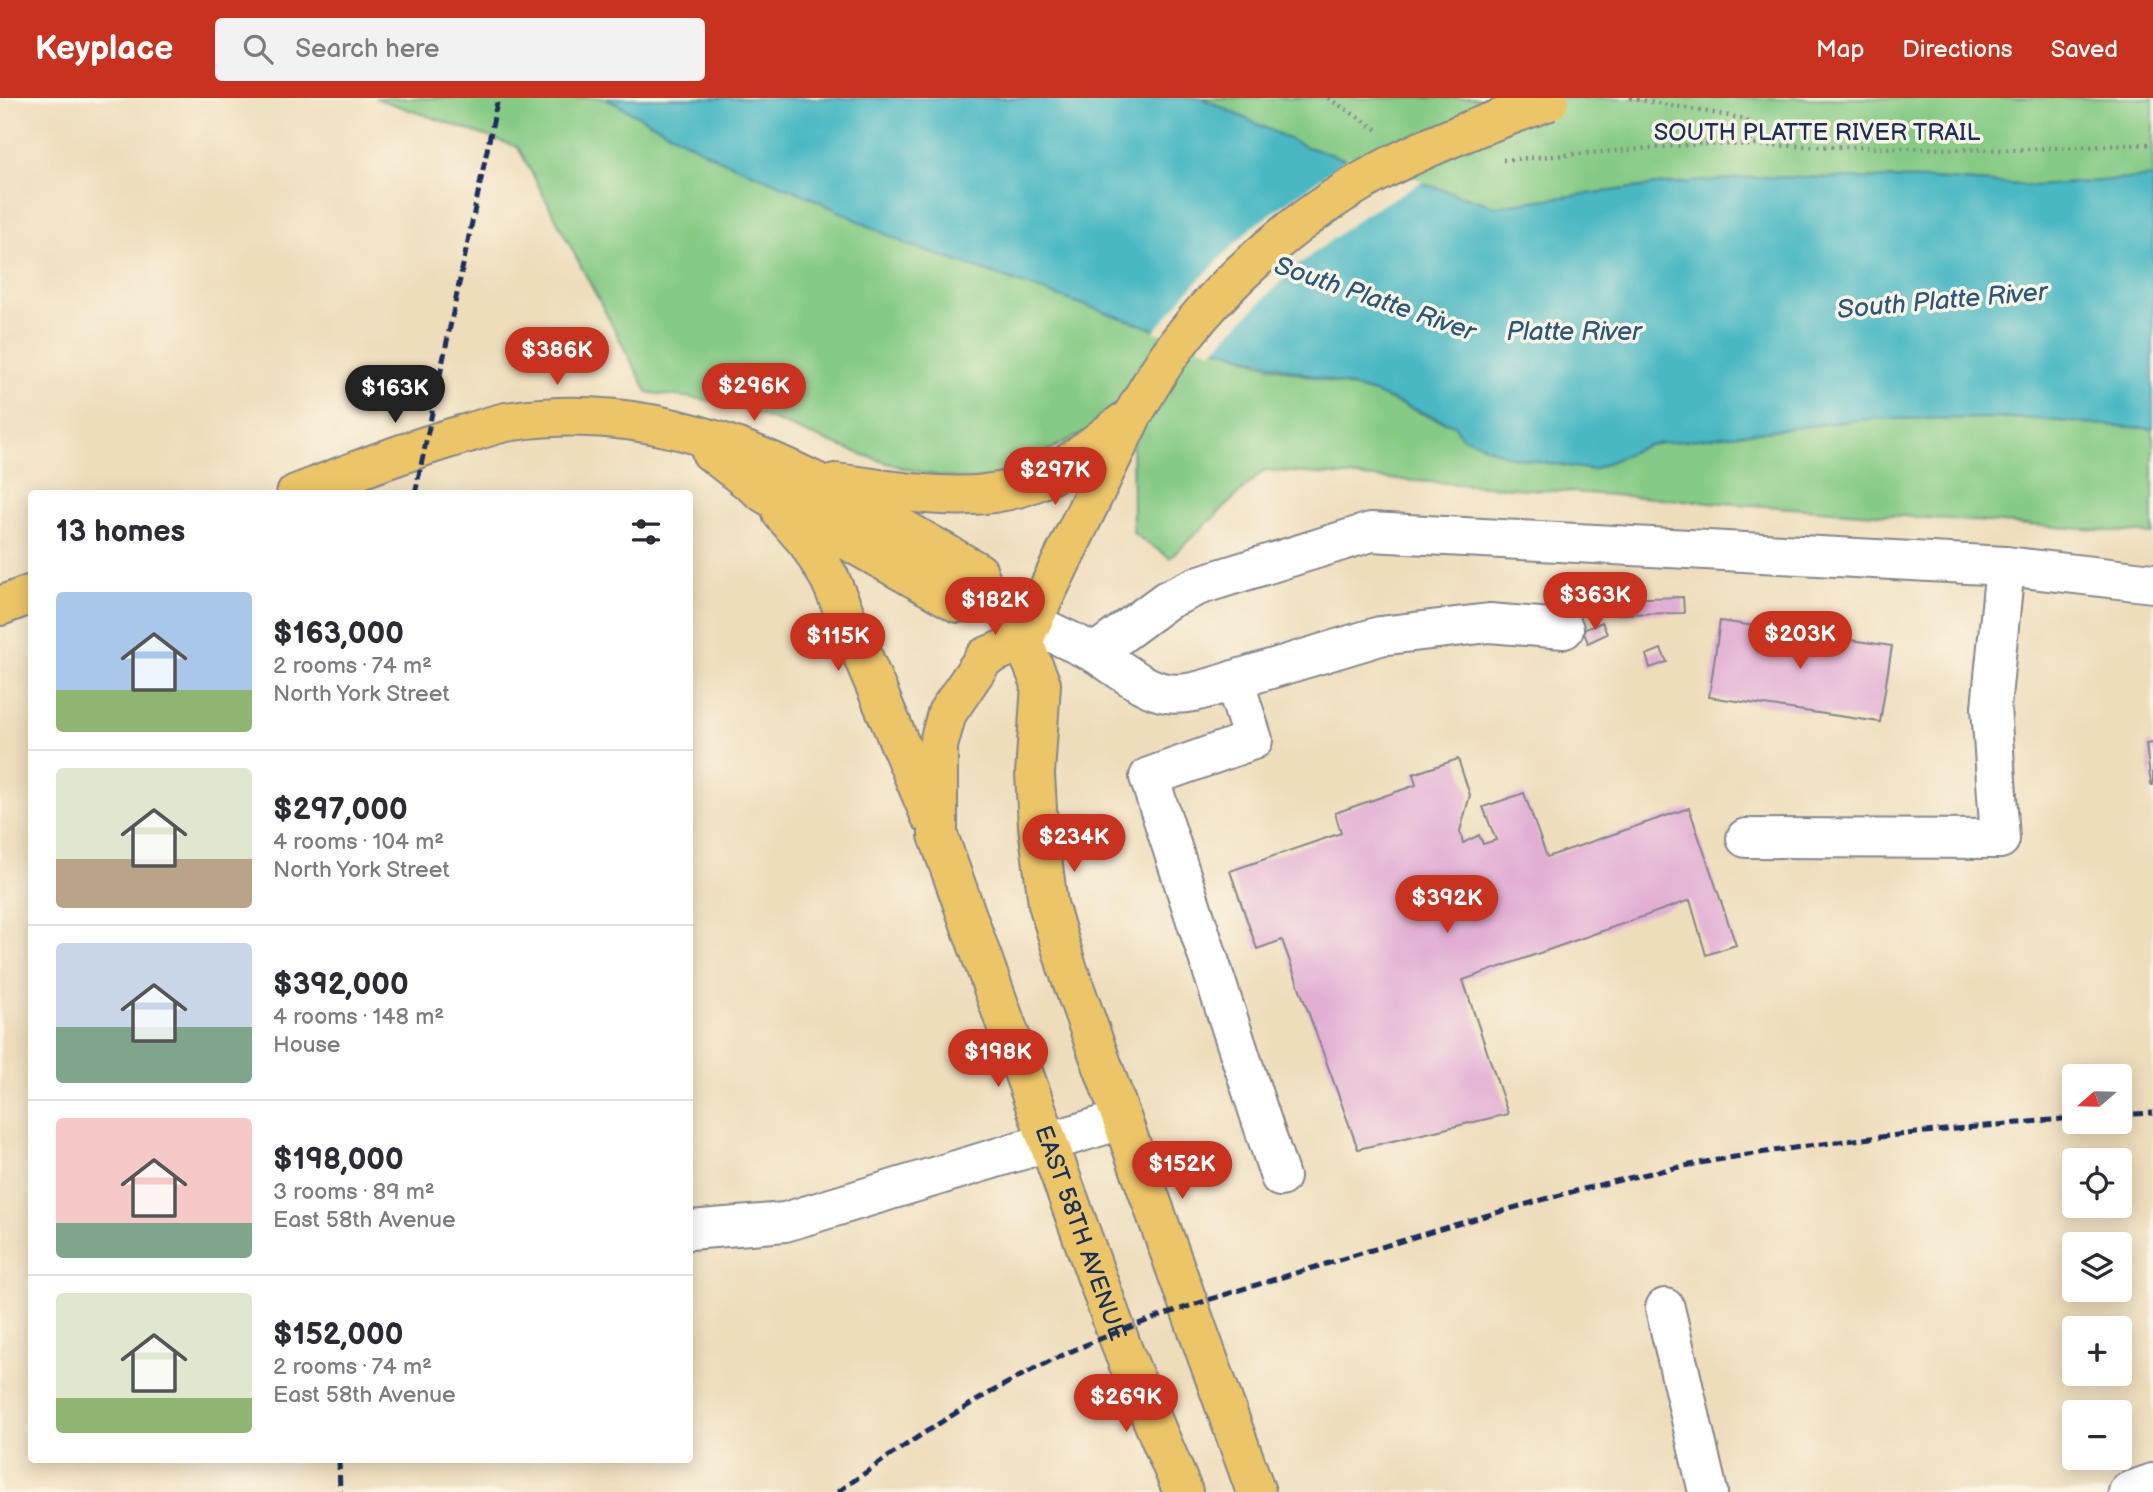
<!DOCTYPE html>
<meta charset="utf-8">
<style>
:root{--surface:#fff;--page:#f2f2f3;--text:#2b2b33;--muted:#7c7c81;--line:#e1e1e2;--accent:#c8321e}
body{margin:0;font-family:"Balsamiq Sans",sans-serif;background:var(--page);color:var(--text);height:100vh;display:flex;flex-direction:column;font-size:26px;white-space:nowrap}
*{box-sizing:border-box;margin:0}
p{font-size:23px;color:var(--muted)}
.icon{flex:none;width:38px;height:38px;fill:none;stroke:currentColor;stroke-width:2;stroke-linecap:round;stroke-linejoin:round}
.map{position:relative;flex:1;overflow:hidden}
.details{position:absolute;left:28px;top:392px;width:665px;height:973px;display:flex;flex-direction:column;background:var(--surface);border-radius:7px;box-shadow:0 4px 18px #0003}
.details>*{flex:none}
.needle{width:46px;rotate:250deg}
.fabs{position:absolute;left:2062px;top:966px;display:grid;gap:14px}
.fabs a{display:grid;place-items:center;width:70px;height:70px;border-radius:7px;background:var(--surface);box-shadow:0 4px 18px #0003;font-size:35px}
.price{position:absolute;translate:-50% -60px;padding:0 16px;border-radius:24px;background:var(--accent);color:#fff;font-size:23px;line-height:46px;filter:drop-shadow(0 2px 4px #0008)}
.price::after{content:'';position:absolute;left:50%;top:42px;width:21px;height:16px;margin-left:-10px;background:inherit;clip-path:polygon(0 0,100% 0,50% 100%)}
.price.active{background:#222;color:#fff}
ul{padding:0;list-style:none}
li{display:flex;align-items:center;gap:21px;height:175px;padding:0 28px}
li+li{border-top:2px solid var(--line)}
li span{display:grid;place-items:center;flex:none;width:196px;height:140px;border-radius:7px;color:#555}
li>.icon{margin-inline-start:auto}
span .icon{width:84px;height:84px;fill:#fffc;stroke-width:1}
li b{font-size:30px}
h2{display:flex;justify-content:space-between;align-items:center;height:84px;padding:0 28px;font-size:30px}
header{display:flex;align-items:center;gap:42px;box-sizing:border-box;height:98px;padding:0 35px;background:var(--accent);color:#fff}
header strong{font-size:33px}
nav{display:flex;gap:38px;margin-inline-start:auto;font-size:24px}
.search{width:490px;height:63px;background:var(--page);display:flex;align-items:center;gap:18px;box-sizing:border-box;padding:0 24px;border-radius:7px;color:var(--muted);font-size:26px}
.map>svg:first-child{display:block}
</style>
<header>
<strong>Keyplace</strong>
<div class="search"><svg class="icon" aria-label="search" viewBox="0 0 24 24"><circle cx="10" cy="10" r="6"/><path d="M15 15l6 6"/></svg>Search here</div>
<nav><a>Map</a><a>Directions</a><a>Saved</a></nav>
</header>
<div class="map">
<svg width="2153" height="1394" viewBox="0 0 2153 1394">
<rect width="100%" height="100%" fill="#fcf5e5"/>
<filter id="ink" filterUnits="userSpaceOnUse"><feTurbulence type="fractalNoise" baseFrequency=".0143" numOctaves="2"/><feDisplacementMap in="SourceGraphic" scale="14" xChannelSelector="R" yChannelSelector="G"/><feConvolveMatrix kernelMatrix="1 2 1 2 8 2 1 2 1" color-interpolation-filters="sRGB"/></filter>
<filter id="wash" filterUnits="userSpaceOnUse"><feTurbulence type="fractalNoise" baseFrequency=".00686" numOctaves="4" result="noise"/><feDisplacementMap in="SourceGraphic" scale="28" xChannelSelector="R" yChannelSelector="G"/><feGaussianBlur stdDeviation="1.57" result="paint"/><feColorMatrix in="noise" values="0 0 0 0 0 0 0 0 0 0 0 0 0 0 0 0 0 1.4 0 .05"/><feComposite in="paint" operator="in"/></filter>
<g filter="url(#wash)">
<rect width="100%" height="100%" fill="#edb"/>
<!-- green -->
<g fill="#86cb85" stroke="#507d72" stroke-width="2">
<path d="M375 0H605L719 61 810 99 906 146 1183 241 1186 237 1262 266 1374 295 1430 319 1592 372 1647 347 1868 321 2023 320 2153 331V436L1264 372 1170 460 1133 435 1132 318C1109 327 1084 334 1063 345 1041 356 1020 373 996 378 924 396 799 326 727 306 702 300 674 298 648 295L518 49Z"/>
<path d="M1202 0H2153V79L2035 88 1933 81 1759 79 1665 86 1494 108 1304 48Z"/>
</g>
<!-- water -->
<path fill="#4ab8c3" stroke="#327490" stroke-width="2" d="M605 0H1202L1304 48 1494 108 1665 86 1759 79 1933 81 2035 88 2153 79V331L2023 320 1868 321 1647 347 1592 372 1510 359 1461 338 1454 327 1374 295 1183 241 906 146 810 99 719 61Z"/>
<!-- pier -->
<path fill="#edb" d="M1350 59 1423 83 1361 119 1292 172 1212 253 1154 234 1187 194 1251 130Z"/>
<g id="blocks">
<!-- building -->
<g fill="#e2afd4">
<path d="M1683 499 1684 515 1613 516 1612 501Z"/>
<path d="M1720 523 1892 548 1880 624 1709 599Z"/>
<path d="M1602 524 1607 536 1588 545 1583 532Z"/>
<path d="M1661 551 1667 564 1650 570 1646 557Z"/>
<path d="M2153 645V687H2151L2146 646Z"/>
<path d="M1458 661 1470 697 1460 733 1463 745 1479 737 1483 746 1496 742 1483 709 1524 695 1547 759 1689 710 1736 847 1706 857 1690 802 1463 882 1508 1016 1358 1051 1282 842 1257 851 1230 773 1341 735 1335 715 1416 687 1413 676Z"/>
</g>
</g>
</g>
<g filter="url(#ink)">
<use href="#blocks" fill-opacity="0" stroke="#84868c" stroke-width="2"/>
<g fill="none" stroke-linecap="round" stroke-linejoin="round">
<!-- minor casing -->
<g stroke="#84868c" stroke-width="42">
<g id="minor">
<path d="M2005 468 2153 485"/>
<path d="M1032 525 1095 555 1167 502 1200 487 1371 434 2005 468 1991 609 2000 741 1746 740"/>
<path d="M1095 555C1157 596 1160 608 1234 582"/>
<path d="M1280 1079 1149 679 1253 642 1234 582 1380 538 1489 525 1564 531"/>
<path d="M690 1132 785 1124 1121 1022"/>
<path d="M1665 1210 1708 1394"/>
<path d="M2128 1394 2153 1385"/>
</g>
</g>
<!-- major casing -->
<g stroke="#84868c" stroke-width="42">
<g id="major">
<path id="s1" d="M1132 318 1023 543 985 559 947 615 938 648V737L1124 1255 1183 1394"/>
<path d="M711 354 764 395 958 505 987 500 1010 513"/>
<path d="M835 385C905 393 982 412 1048 378 1076 363 1102 339 1128 321"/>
<path d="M296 396C350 375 405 353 461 337 478 333 495 325 513 323 690 297 831 390 978 474L987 500"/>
<path d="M782 415 808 445 830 481 930 717"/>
<path d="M0 508 32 496"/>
<path d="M1023 543 1041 586 1035 676 1038 728 1048 806 1067 869 1256 1394"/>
</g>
</g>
<!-- path -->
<g stroke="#84868c" stroke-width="4.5" stroke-dasharray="2 5" stroke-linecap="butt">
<path d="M1328 0 1378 32"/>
<path d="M1630 0 1746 21 1752 34 1750 48"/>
<path d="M1503 62 1701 46 2003 52 2153 46"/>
</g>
<!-- minor -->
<use href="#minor" stroke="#fff" stroke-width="38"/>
<!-- major -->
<use href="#major" stroke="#edc569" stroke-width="38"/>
<!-- rail -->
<g stroke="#1b2f5e" stroke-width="5" stroke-dasharray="10 5" stroke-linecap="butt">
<path d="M415 396 498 0"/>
<path d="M2119 1017 2153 1015"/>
<path d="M339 1362 340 1394"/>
<path d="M838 1394C904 1347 971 1302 1044 1266 1134 1222 1233 1194 1329 1165 1464 1124 1601 1080 1741 1058 1851 1040 1962 1030 2074 1020"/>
</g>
<!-- major-bridge casing -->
<g stroke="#84868c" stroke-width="42" stroke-linecap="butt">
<path id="major-bridge" d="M1132 318C1144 298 1155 278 1168 259 1223 181 1307 110 1392 67 1443 41 1496 22 1549 3"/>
</g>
<!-- major-bridge -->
<use href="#major-bridge" stroke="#edc569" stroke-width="38"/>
</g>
</g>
<g text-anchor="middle" stroke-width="7" stroke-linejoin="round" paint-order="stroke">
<!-- street labels -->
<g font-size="24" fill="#1b2f5e" stroke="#fcf5e5">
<text x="1817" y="42">SOUTH PLATTE RIVER TRAIL</text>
<text dy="8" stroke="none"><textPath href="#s1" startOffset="905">EAST 58TH AVENUE</textPath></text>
</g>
<!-- water labels -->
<g font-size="26" font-style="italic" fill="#29587c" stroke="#fcf5e5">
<text transform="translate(1375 200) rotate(19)" y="9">South Platte River</text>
<text transform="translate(1942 202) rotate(-5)" y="9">South Platte River</text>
<text x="1574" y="242">Platte River</text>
</g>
</g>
</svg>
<div class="fabs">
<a><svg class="needle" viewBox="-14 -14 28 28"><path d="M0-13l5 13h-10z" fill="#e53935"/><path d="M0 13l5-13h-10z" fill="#7c7c81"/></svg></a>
<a><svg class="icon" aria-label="locate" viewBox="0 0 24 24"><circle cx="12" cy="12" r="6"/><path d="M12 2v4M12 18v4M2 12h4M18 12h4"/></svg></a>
<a><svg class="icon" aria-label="layers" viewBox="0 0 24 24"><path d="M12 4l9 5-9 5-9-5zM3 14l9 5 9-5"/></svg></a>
<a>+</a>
<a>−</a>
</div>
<b class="price" style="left:557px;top:289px">$386K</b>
<b class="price" style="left:754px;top:325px">$296K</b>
<b class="price active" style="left:395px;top:327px">$163K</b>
<b class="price" style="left:1055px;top:409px">$297K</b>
<b class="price" style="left:1595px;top:534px">$363K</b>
<b class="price" style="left:995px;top:539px">$182K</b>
<b class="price" style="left:1800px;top:573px">$203K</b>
<b class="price" style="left:838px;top:575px">$115K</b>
<b class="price" style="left:1074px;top:776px">$234K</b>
<b class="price" style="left:1447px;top:837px">$392K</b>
<b class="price" style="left:998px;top:991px">$198K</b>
<b class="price" style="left:1182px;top:1103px">$152K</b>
<b class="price" style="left:1126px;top:1336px">$269K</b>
<section class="details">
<h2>13 homes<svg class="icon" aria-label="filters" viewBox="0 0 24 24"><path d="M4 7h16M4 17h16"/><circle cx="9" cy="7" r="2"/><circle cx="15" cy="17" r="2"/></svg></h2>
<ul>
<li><span style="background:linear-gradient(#a9c7e8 70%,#8fb573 0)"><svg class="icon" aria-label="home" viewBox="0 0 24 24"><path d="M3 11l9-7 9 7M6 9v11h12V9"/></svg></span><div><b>$163,000</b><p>2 rooms · 74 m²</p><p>North York Street</p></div></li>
<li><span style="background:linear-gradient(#dfe7d0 65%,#b9a48a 0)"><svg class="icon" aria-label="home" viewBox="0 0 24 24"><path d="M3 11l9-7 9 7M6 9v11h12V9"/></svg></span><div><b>$297,000</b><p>4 rooms · 104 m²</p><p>North York Street</p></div></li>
<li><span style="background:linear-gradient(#c9d6e8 60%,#7fa58c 0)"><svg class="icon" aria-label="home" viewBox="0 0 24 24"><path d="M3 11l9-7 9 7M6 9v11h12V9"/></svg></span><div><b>$392,000</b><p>4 rooms · 148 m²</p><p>House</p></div></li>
<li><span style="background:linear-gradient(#f6c9c9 75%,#7fa58c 0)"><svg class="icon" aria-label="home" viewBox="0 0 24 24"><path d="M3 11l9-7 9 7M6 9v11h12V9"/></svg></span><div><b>$198,000</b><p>3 rooms · 89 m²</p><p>East 58th Avenue</p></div></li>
<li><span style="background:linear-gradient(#dfe7d0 75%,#8fb573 0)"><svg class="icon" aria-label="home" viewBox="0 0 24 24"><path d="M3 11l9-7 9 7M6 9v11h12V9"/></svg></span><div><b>$152,000</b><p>2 rooms · 74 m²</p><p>East 58th Avenue</p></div></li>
</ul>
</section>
</div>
